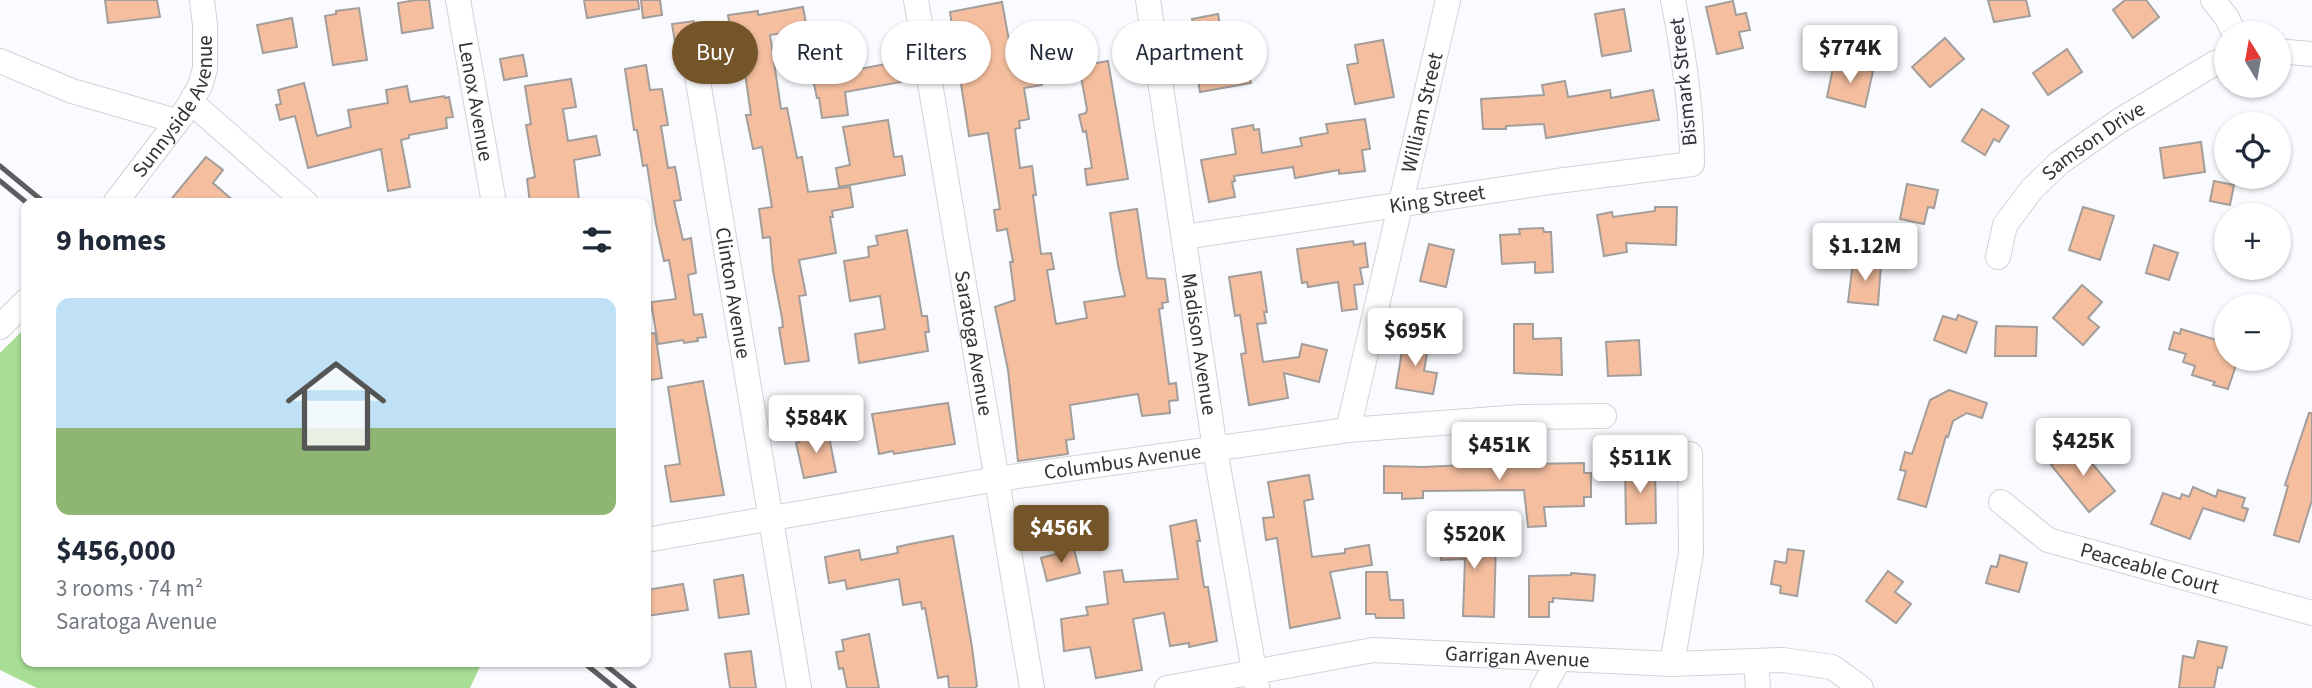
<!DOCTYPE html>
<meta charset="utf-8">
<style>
:root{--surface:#fff;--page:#f2f2f3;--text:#1f2937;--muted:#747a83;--accent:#735529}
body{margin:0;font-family:"Source Sans 3",sans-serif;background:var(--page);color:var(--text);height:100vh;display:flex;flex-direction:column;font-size:26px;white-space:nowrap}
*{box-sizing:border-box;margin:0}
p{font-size:23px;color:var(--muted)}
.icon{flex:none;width:38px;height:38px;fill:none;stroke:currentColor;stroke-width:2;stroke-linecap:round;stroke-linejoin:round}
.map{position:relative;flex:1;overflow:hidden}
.drawer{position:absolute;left:21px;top:198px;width:630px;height:469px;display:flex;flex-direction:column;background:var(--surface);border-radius:14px;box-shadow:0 2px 5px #0004}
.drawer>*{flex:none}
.hud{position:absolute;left:672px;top:21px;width:665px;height:63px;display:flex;gap:14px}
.needle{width:46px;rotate:349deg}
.tools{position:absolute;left:2214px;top:21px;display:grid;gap:14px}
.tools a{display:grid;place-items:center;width:77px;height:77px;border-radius:50%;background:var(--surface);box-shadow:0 2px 5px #0004;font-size:35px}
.price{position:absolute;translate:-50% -60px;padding:0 16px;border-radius:7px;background:#fff;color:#222;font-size:23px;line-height:46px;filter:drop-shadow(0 2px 4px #0008)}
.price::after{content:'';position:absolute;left:50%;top:42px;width:21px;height:16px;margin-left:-10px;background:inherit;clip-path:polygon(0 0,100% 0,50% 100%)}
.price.current{background:var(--accent);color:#fff}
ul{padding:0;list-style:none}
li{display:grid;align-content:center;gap:14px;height:371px;padding:0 35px}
li span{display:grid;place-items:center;height:217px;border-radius:14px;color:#555}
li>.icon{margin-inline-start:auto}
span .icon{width:126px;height:126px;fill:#fffc;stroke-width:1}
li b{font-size:30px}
h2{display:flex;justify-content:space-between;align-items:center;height:84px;padding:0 35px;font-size:30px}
.tag{padding:0 24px;border-radius:32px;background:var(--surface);box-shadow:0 2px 5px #0004;font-size:24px;line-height:63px}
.tag.current{background:var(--accent);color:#fff}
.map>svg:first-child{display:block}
</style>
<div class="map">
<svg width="2312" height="688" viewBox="0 0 2312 688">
<rect width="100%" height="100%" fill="#fafbff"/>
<!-- green -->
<path fill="#a8dd94" d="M26 327V662H482L470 688H37L0 670V353Z"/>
<!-- building -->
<g fill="#f4be9f" stroke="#a39e9b" stroke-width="2">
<path d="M105 0H157L160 17 108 23Z"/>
<path d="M416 0H429L433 28 402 33 398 3Z"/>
<path d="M584 0H638L639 9 587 18Z"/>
<path d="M641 0H660L662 15 643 18Z"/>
<path d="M1988 0H2026L2030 16 1994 22Z"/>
<path d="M2125 0H2146L2159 17 2133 38 2113 10Z"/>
<path d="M1733 1 1736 15 1746 13 1750 30 1739 32 1743 48 1717 54 1706 7Z"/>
<path d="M1002 2 1010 46 1024 43 1026 49 1076 42 1078 57 1038 63 1042 85 1024 88 1029 119 1019 121 1020 128 1015 129 1020 168 1032 166 1036 195H1033L1041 254 1051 253 1054 269 1047 270 1056 324 1087 318 1084 302 1125 296 1118 265 1110 213 1137 209 1147 278 1165 279 1168 302 1162 303 1163 308 1159 309 1169 384 1176 383 1178 400 1169 401 1170 413 1142 416 1138 394 1070 405 1074 439 1066 440 1068 454 1018 461 1008 370 995 307 1015 300 1010 262H1013L1007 229 997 231 994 210 1000 209 988 133 969 136 950 12Z"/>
<path d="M803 7 807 29 770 35 781 109 787 108 797 158 802 157 808 192 850 187 853 207 832 211 833 217H830L836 253 799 260 806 295 799 296 809 361 785 364 779 328 783 327 782 318 773 271 770 237 763 238 759 209 772 207 762 147 753 149 746 115H751L740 38 732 39 728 15 758 11V15Z"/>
<path d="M359 8 367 60 333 65 325 16 336 14V11Z"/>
<path d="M1624 9 1631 51 1602 56 1595 14Z"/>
<path d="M1218 14 1227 63 1246 59 1251 83 1200 92 1193 49 1198 48 1192 19Z"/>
<path d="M292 18 297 47 263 53 257 25Z"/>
<path d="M694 21 698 44 676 48 672 24Z"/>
<path d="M830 28 838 73 897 62 901 82 845 92 848 115 822 118 819 98H817L812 75H815L808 32Z"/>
<path d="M1945 38 1964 59 1930 87 1912 67Z"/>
<path d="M1383 40 1394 97 1355 104 1347 65 1358 63 1355 45Z"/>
<path d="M2067 49 2082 72 2048 95 2033 73Z"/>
<path d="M523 55 527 76 504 80 500 59Z"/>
<path d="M1108 61 1128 179 1087 185 1085 169 1092 168 1086 131 1083 132 1079 115 1086 113 1087 109 1079 66Z"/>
<path d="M1834 63 1873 71 1865 107 1827 97Z"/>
<path d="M646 65 650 90 662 89 668 125 661 126 668 168 675 167 681 200 674 201 683 240 691 238 696 273 688 275 694 315 702 314 706 337 697 338 698 341 684 343 683 340 658 344 651 302 676 299 669 260 664 261 656 224 647 165 643 166 637 130H634L625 69Z"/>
<path d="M571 79 576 107 563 109 568 141 596 136 600 155 574 160 579 200 530 203 527 179 535 177 526 125 531 124 525 86Z"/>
<path d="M1565 81 1568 97 1610 90 1611 98 1653 90 1659 120 1546 138 1544 124 1506 126V129H1483L1481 99 1544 95 1542 85Z"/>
<path d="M304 83 317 136 351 127 348 110 388 103 386 90 407 86 410 102 444 96 445 98 449 97 453 117 446 118 447 128 409 135V138L401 140 410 187 388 191 381 149 308 168 295 116 280 120 276 105 281 104 278 90Z"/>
<path d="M1982 109 2009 126 1999 142 1994 139 1985 155 1962 141Z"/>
<path d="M1365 119 1370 149 1362 150 1365 171 1339 174V170L1295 178 1293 167 1234 176 1235 181 1232 182 1235 197 1209 202 1201 160 1236 154 1232 129 1253 125 1254 130 1259 129 1262 153 1302 146 1300 138 1328 133 1326 124Z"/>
<path d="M888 120 894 157 902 156 905 175 839 187 836 168 850 165 843 127Z"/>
<path d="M2201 142 2205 172 2164 178 2160 148Z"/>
<path d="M206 157 223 170 213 183 236 203H168Z"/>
<path d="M2214 181 2234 185 2230 205 2210 201Z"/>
<path d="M1907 184 1938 190 1934 208 1928 207 1924 224 1900 219Z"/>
<path d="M1655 207H1677L1676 245 1626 243 1627 252 1604 256 1597 215 1612 212 1613 217 1655 211Z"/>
<path d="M2083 207 2114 216 2100 260 2069 250Z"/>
<path d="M1543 228 1544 232H1551L1553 272 1535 273V262L1502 264 1500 235 1520 234 1519 229Z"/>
<path d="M907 230 922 316H927L929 332H925L928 351 859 363 855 334 885 329 880 296 850 301 844 261 869 257 868 247 878 245 876 236Z"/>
<path d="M1353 241 1354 245 1365 243 1368 267 1360 268 1363 284 1354 285 1357 309 1342 311 1338 282 1308 287 1307 282 1302 283 1297 249Z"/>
<path d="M1429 244 1454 250 1446 287 1420 281Z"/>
<path d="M2154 245 2178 253 2169 280 2146 273Z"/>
<path d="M1853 262 1881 264 1878 305 1848 302Z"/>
<path d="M1261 272 1267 312H1264L1266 323 1257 324 1263 362 1299 357 1302 344 1327 350 1319 382 1284 373 1288 398 1249 405 1241 354 1246 353 1240 315 1235 316 1229 277Z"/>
<path d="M2082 285 2102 302 2088 318 2099 327 2083 345 2053 318Z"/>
<path d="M1958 315 1977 322 1966 353 1934 340 1943 316 1956 320Z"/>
<path d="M1514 324H1533V339L1561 338 1562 375 1514 373Z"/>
<path d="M1996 326 2037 327 2036 356H1995Z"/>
<path d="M2181 329 2226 343V359H2238L2228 389 2213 385 2215 382 2192 375 2195 366 2183 362 2186 354 2169 349 2174 332 2180 334Z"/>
<path d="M655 333 662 378 646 381V334Z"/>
<path d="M1404 338 1429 342 1424 371 1437 373 1433 394 1396 388Z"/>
<path d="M1639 340 1641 375 1608 376 1606 342Z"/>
<path d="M703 381 724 495 671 502 665 466 680 464 668 387Z"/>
<path d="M1949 390 1987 403 1982 418 1967 413 1953 421 1948 437 1946 436 1926 507 1898 499 1906 471 1900 470 1905 452 1912 454 1930 400Z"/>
<path d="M948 403 955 444 894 454 893 451 879 454 872 414Z"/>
<path d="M2309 413H2312V500L2299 542 2274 535 2288 486 2285 485Z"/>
<path d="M828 432 836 472 804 478 796 443 799 442 798 438Z"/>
<path d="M2076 444 2115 491 2089 512 2051 465Z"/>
<path d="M1526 453 1527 464 1584 463V473H1591V497H1584V506L1544 507 1546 526 1528 527 1524 490 1423 491V498L1402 499V493H1384V466L1423 467 1487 464V454Z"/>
<path d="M1655 465 1656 523 1626 524 1625 466Z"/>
<path d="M1309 475 1313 499 1304 501 1312 557 1345 553V549L1369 545 1372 565 1330 572 1340 618 1290 628 1277 538 1266 540 1263 518 1274 517 1268 482Z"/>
<path d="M2193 487 2216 497 2218 490 2245 498 2242 507 2248 509 2244 521 2203 508 2190 539 2151 524 2163 493 2180 499 2182 494 2189 497Z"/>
<path d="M1196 520 1200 541H1197L1204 587H1208L1217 641 1189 647V643L1170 646 1164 613 1133 619 1142 670 1096 678 1090 647 1064 651 1061 619 1088 615 1086 607 1108 604 1104 572 1122 570 1124 582 1178 579 1170 526Z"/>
<path d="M1486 535V541H1496L1494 617 1463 616 1465 559 1441 560V536Z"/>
<path d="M953 536 972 647 977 686 975 688H949L948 676 938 678 925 608 922 609 921 602 903 605 899 579 847 589 845 580 829 583 825 557 859 550 861 560 898 553 897 547 910 544Z"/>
<path d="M1074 549 1080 573 1047 581 1041 558Z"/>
<path d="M1788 549 1804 551 1797 596 1780 593 1781 586 1771 584 1775 561 1786 563Z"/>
<path d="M2000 555 2027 563 2019 592 1986 583 1991 566 1997 567Z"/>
<path d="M1888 571 1903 582 1895 592 1911 604 1896 623 1866 601Z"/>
<path d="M1366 572H1387L1390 600H1403L1404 618H1376L1375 614H1366Z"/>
<path d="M1571 573 1595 575 1593 601 1553 598V602H1549V617H1529V576L1571 575Z"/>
<path d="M743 575 749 614 719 618 714 580Z"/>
<path d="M683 584 688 610 646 616V590Z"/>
<path d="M869 634 879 688H847L843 668 839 669 836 652 844 651 842 640Z"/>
<path d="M2198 641 2227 647 2222 668 2218 667 2214 688H2179L2183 656 2194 658Z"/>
<path d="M751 651 756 688H730L725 654Z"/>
</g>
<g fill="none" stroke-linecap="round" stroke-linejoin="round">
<!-- minor casing -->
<g stroke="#d1d3d8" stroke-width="26">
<g id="minor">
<path id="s1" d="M458 0 494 203"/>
<path id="s2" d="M916 0 1032 688"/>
<path id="s3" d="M1148 0 1215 449 1257 687"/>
<path d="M2213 0 2227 18 2234 33"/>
<path d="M2278 51 2312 54"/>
<path d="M0 61 72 91 176 121"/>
<path id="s4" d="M695 63 799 688"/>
<path d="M191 102 306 203"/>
<path id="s5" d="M115 203 186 110 200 86 205 69V25L202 0"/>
<path id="s6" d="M1184 237 1557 181 1692 164C1692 108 1684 55 1673 0"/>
<path id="s7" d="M1998 257 2005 225 2032 189 2059 163 2119 121 2215 63 2226 59"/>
<path d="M0 327 26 301"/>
<path id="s8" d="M1348 430 1448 0"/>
<path id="s9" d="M2001 502 2048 540 2312 613"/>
<path id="s10" d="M646 540 997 479 1348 430 1521 417 1604 416"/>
<path d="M1756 661 1758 688"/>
<path d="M1672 664 1691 553 1690 454"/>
<path id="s11" d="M1167 688 1373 650 1672 664 1783 660 1832 667 1861 688"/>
<path d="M1543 688 1559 660"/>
</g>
</g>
<!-- minor -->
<use href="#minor" stroke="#fff" stroke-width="24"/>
<!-- rail -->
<g stroke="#5c5d5f" stroke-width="5">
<path d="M0 166 45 203"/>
<path d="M0 181 27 203"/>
<path d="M583 662 615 688"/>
<path d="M602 662 634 688"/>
</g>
</g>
<g text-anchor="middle" stroke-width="5" stroke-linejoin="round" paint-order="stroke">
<!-- street labels -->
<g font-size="21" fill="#323335" stroke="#fafbff">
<text transform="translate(1683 82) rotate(-96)" y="7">Bismark Street</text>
<text dy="7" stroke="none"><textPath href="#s1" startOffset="103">Lenox Avenue</textPath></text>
<text dy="7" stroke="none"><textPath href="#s5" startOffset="116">Sunnyside Avenue</textPath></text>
<text dy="7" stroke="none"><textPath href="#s8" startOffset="326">William Street</textPath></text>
<text dy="7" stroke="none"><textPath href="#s7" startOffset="156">Samson Drive</textPath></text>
<text dy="7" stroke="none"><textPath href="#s6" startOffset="256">King Street</textPath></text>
<text dy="7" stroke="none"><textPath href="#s4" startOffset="233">Clinton Avenue</textPath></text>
<text dy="7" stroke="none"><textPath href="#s2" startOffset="348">Saratoga Avenue</textPath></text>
<text dy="7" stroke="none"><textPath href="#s3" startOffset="348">Madison Avenue</textPath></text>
<text dy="7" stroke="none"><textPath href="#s10" startOffset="483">Columbus Avenue</textPath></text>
<text dy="7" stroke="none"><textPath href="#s9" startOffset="166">Peaceable Court</textPath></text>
<text dy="7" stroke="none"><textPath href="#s11" startOffset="354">Garrigan Avenue</textPath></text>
</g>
</g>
</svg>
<div class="tools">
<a><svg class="needle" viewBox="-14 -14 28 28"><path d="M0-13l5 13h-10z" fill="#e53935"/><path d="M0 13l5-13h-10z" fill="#747a83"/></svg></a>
<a><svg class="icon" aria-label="locate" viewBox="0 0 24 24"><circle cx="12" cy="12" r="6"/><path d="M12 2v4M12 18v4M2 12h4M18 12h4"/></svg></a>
<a>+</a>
<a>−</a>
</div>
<b class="price" style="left:1850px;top:85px">$774K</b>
<b class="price" style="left:1865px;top:283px">$1.12M</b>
<b class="price" style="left:1415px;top:368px">$695K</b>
<b class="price" style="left:816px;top:455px">$584K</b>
<b class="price" style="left:2083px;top:478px">$425K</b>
<b class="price" style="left:1499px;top:482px">$451K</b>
<b class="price" style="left:1640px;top:495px">$511K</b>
<b class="price current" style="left:1061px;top:565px">$456K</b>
<b class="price" style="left:1474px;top:571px">$520K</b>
<div class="hud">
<a class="tag current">Buy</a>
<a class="tag">Rent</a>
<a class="tag">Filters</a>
<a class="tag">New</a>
<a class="tag">Apartment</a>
</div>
<section class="drawer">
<h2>9 homes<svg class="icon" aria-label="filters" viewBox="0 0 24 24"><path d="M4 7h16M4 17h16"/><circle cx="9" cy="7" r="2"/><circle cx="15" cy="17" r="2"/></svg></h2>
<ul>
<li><span style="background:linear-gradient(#bfe0f5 60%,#8fb573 0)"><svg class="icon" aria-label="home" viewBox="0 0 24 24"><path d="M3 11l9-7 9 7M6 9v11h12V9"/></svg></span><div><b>$456,000</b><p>3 rooms · 74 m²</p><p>Saratoga Avenue</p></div></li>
</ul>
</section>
</div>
